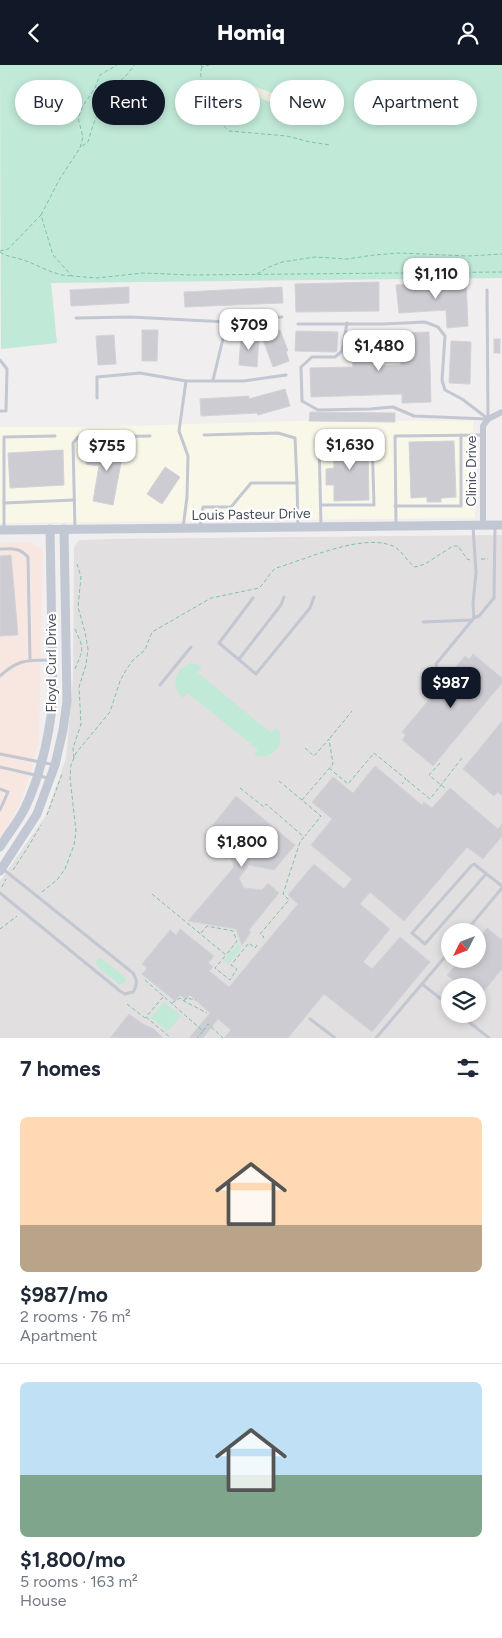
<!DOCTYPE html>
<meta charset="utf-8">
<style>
:root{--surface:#fff;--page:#f2f2f3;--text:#1f2937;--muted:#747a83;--line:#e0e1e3;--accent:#111827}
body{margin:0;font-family:Figtree,sans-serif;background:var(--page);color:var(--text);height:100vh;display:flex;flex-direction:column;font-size:19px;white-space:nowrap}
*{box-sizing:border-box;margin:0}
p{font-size:16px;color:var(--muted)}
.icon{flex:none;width:28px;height:28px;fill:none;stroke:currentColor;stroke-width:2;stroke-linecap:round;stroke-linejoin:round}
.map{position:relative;height:973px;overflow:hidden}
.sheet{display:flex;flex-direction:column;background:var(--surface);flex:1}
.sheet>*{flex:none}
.guide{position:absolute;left:15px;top:15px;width:472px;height:45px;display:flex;gap:10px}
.needle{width:32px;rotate:228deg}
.buttons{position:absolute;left:441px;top:858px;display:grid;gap:10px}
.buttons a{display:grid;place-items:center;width:45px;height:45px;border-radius:50%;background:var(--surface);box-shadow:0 2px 8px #0003;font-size:25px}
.price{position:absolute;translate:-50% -42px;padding:0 11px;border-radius:10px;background:#fff;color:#222;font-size:16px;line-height:32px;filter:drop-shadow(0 1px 2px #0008)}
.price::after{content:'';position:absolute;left:50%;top:30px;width:15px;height:11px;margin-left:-8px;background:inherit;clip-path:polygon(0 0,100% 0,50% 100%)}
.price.selected{background:var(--accent);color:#fff}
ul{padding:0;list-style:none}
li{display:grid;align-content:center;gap:10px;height:265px;padding:0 20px}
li+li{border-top:1px solid var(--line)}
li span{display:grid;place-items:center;height:155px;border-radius:8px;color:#555}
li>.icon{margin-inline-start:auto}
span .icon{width:90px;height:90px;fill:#fffc;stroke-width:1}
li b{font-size:21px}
h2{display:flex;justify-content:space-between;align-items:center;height:60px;padding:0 20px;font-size:21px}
.tag{padding:0 18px;border-radius:22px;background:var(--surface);box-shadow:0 2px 8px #0003;font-size:18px;line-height:45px}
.tag.selected{background:var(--accent);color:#fff}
header{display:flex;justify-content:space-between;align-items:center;height:65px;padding:0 20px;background:var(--accent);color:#fff;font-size:22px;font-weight:800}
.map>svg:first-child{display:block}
</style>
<header><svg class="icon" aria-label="back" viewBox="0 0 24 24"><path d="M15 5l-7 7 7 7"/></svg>Homiq<svg class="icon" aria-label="person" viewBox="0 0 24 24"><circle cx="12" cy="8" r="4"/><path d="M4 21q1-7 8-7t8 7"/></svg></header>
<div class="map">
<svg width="502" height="973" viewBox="0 0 502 973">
<rect width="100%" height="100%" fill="#f0eeee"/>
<!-- commercial -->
<path fill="#f9f8e8" d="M297 356H473L475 453 0 458V362H92Z"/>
<!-- education -->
<path fill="#e1dfdf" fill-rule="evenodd" d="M502 470V973H0V816L45 752 66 694 73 613 74 483 77 477 80 475 113 474ZM450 866H478V894H450ZM450 921H478V949H450Z"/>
<!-- medical -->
<path fill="#f8e7e0" d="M30 477 43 486 39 673 32 704 19 740 0 774V478Z"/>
<!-- green -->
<g fill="#c0e9d8">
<path d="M0 0H502V213L51 218 57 278 1 284Z"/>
<path d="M188 599H195L202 601 197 607 271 668 277 663C288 679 271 697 254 690L258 685 188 628 183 633C171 622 174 607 188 599Z"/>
<path d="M238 879 242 882 228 899 224 895Z"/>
<path d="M99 893 102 894 125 912 126 916 123 919H119L97 901 96 897Z"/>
<path d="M164 937 181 951 168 966 151 953Z"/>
</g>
<!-- sand -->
<path fill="#f0eee0" d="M251 20 272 28V35L270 37 262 34 259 29H254L249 23Z"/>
<!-- water -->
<path fill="#92c1e2" d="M374 276 393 277V294H375Z"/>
<!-- building -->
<g fill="#ccccd2" stroke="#d2d3d8">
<path d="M466 215 468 261 447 263 446 245 399 248 396 220Z"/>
<path d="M379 217V246L296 247 295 219Z"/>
<path d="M129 222V238L71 241 70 225Z"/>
<path d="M282 222 283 238 185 242 184 227Z"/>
<path d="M142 265H158L157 296H142Z"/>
<path d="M280 265 288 286H286L289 296 273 302 262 272Z"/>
<path d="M296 266 338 267 337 286 335 287 295 286Z"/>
<path d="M371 267 373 301 401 300 400 268 429 267 431 337 402 338V329L311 332 310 303 353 302 351 271 360 270V268Z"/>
<path d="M241 269 259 271 257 302 239 300Z"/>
<path d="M114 270 116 299 98 300 96 271Z"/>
<rect x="494" y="274" width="6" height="14"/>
<path d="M451 276 471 277 470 319 449 318Z"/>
<path d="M285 324 290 341 258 350 257 348 201 351 200 334 249 331V334Z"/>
<path d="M310 347 395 348V357L309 356Z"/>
<path d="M333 376H368L369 435 334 436V420H326V404L334 403Z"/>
<path d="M454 376 456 432 441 433V437H427V432L411 433 409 377Z"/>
<path d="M103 378 124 382 113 440 93 436 99 401 86 399 88 387 101 389Z"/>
<path d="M63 385 64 420 10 423 8 388Z"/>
<path d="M165 402 180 412 162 439 147 429Z"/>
<path d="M11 490 18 570 0 571V491Z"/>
<path d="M473 589 502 613V618L433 701 402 675 406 670 402 667 442 619 447 618 446 613 465 591 469 594Z"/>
<path d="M502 656V731L498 727 494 731 463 704Z"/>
<path d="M375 701 422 740 424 737 432 743 450 723 498 764 502 759V771L483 794 467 782 404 856 370 827 360 839 390 864 363 897 372 904 400 872 430 897 372 967 324 929 288 973H224L231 965 218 954 203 973H189L210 948 190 930 186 935 180 930 175 936 142 909 147 903 142 899 170 865 176 870 180 864 214 891 208 898 213 902 209 906 229 922 298 839 288 830 314 799 344 824 352 814 311 780 332 754 312 737 333 712 353 728Z"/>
<path d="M236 731 295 780 274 805 249 800 239 813 244 823 262 825 268 818 279 828 249 865 251 867 242 880 236 864 188 856 234 802 230 792 225 794 223 786 218 788 214 780 210 781 205 770Z"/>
<path d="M487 863 502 875V904L478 933V921H461L447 910 461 894H478V874Z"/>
<path d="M129 949 143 959 154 964 163 973H110Z"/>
</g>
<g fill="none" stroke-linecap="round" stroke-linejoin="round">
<!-- path -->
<g stroke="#7cc3ae" stroke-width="1" stroke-dasharray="4 2.5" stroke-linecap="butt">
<path d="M201 0 202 2 209 0"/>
<path d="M202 2C196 19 212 24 216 38 221 51 217 55 229 66L287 71 310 77 330 80"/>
<path d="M82 81 88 77C93 59 100 38 113 23 120 15 128 11 134 0"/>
<path d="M41 150 59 115 80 83 83 72 78 53 83 41 95 23 100 10 117 0"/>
<path d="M0 186 8 184 41 150 53 190 72 211 97 213 143 208 191 210 502 207"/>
<path d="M0 187C7 192 15 192 23 195 39 200 54 211 72 211"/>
<path d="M257 209 267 203 282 197 315 192 347 194 374 190 399 188 468 191 502 189"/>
<path d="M481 494H488"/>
<path d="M75 564C84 585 84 582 75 604"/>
<path d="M330 673 352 646"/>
<path d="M74 693 73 683 81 659 79 622 86 600 88 584 85 567 78 542 81 512 77 499"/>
<path d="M440 698 429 710 446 724"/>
<path d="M329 703 348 719 374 688 406 714 402 719"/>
<path d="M407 715 430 734 462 693"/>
<path d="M279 716 321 751 305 771"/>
<path d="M240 723 264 742 266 739 304 772 300 777 283 829 289 835 260 869 264 872 261 875"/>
<path d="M302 735 333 699 329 674 314 691 305 683"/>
<path d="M47 750 62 709"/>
<path d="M13 805 28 782 41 760"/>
<path d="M2 822 6 814"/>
<path d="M42 827 57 815 65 804 74 780 76 766 70 713 71 700 76 688 110 647 120 616 126 605 133 595 145 585 152 567 211 533 259 523C266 517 268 509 276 503 307 494 362 468 393 481 402 485 406 496 415 502L425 499 453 481H458L467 494 470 495"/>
<path d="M152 829 226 890 215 903 230 915 237 904 231 900 249 878 255 883 257 880"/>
<path d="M0 864 17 851"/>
<path d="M201 868 207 861 233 866 237 876 226 890"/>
<path d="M145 915 203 966 197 973"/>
<path d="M163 932 146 952 171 973"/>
<path d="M184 936 186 933 196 935"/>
<path d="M172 938 180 933 184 936 207 948"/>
<path d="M127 939 145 953 146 952"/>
<path d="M203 966 208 959 223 973"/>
</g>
<!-- lane -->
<g stroke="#c2c7d1" stroke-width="3">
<path d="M487 225 488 353"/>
<path d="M76 253 131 252 227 257"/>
<path d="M347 258 342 286 335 292H312L301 302 302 336 318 345 370 344 393 342 414 351 487 354"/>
<path d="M298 259H383L425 257 438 262 445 271 442 315 445 325 462 334 487 353"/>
<path d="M0 295 7 304 6 346H0"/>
<path d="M213 315 227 257 282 252"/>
<path d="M97 333V312L140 308 186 316"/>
<path d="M204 370 278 368 295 373 297 418"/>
<path d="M4 438V372L55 371"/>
<path d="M321 440H374L372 373H328L319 376 321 461"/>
<path d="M395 441H461V370"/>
<path d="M396 460 395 371 483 370"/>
<path d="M473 461 476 508 473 538 474 553"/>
<path d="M200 462 203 442H231L251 418H297L298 460"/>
<path d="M183 463 187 432 188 391 179 366 186 316H244L286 310"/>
<path d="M75 464 73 378 78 372 150 371"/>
<path d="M4 465V438L74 435"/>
<path d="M0 484C12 484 19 482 28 492L30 595"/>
<path d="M253 533 219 578 256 609 310 543 314 532"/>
<path d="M423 557 472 555"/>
<path d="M239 594 281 540 284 532"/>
<path d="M0 611C18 594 28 595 52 595"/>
<path d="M444 616 438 610 436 599 474 553 479 551 494 533 495 461"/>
<path d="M160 620 191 582"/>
<path d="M0 689 55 700"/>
<path d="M0 702 48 713"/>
<path d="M0 724 8 727 0 745"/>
<path d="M486 809 425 879 412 868 472 800 474 799 502 821"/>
<path d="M0 828 120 926 125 929 133 927C138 919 137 915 133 908L3 804"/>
<path d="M466 866 502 823"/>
<path d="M422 919 450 941"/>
<path d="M459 949 489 973"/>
<path d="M310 954 335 973"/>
<path d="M376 973 450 886"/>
</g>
<!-- street -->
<path stroke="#c2c7d1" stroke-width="6" d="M483 460V361L488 354 502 347"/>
<!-- secondary -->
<g stroke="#c2c7d4" stroke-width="9">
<path d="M0 465 502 460"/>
<path d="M0 782C8 769 18 757 25 743 41 709 49 672 53 635L50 464"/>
<path d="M0 806 37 749 55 700 63 665 67 636 64 464"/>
</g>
</g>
<g text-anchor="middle" stroke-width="4.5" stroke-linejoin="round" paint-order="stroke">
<!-- street labels -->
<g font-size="14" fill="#484d59" stroke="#fff">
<text transform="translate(471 406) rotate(-90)" y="5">Clinic Drive</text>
<text transform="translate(251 449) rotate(-1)" y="5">Louis Pasteur Drive</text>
<text transform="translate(51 598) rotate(-90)" y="5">Floyd Curl Drive</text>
</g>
</g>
</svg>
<div class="buttons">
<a><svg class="needle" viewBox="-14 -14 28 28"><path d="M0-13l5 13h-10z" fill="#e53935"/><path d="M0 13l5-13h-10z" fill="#747a83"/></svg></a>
<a><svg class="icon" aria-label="layers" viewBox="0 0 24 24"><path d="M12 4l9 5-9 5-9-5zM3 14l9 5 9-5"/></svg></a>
</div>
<b class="price" style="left:436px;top:235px">$1,110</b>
<b class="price" style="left:249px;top:286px">$709</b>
<b class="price" style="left:379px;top:307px">$1,480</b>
<b class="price" style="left:350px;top:406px">$1,630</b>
<b class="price" style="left:107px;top:407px">$755</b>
<b class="price selected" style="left:451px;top:644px">$987</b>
<b class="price" style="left:242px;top:803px">$1,800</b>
<div class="guide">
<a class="tag">Buy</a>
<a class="tag selected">Rent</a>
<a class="tag">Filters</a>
<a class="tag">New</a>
<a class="tag">Apartment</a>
</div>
</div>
<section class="sheet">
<h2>7 homes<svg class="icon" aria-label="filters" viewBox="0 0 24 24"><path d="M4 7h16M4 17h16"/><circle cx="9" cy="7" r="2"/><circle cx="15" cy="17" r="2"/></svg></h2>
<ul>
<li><span style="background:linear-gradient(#ffd9b3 70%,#b9a48a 0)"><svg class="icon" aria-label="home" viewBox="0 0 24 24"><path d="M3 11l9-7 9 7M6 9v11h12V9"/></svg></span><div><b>$987/mo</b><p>2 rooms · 76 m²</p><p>Apartment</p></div></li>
<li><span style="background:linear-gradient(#bfe0f5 60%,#7fa58c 0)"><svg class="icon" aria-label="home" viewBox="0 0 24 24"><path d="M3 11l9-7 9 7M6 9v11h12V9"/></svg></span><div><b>$1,800/mo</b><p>5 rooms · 163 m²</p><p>House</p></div></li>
</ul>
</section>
